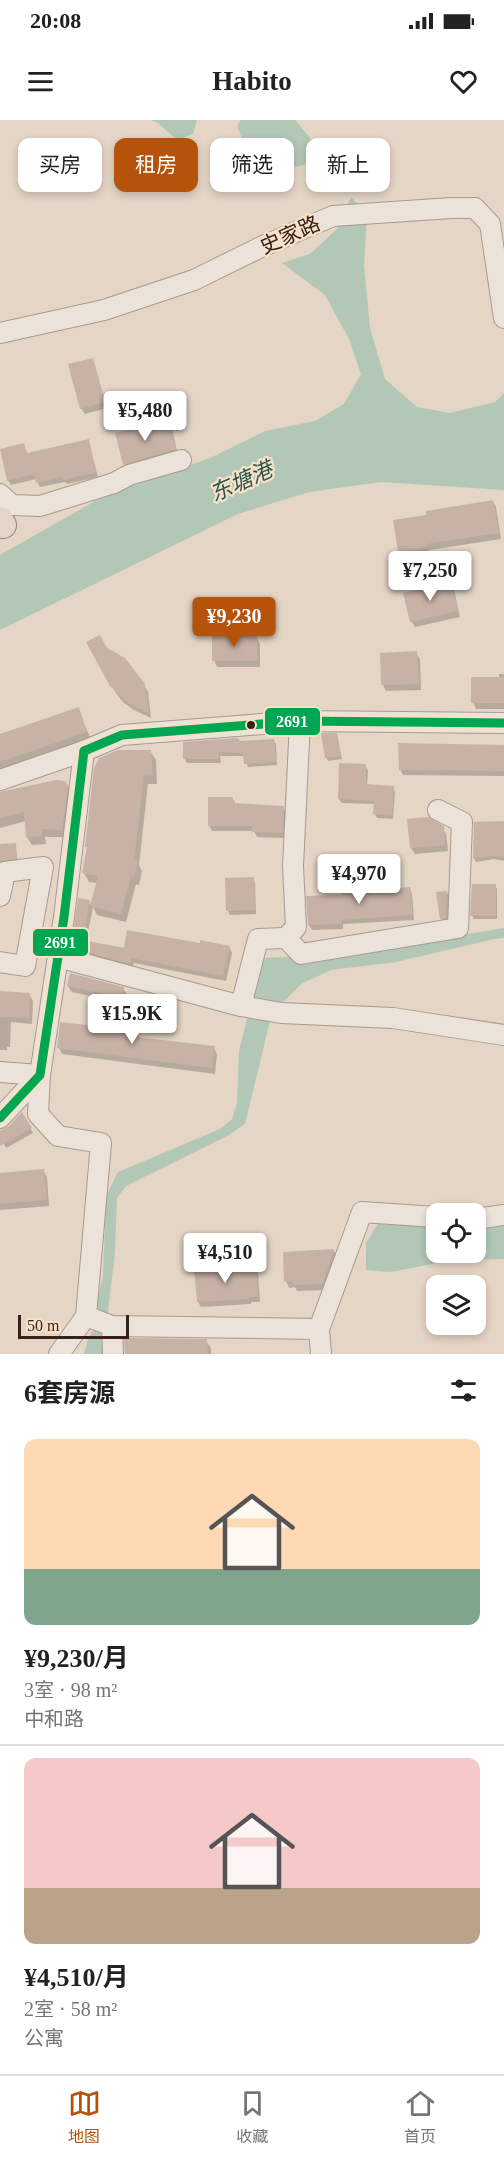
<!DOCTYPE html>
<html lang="zh">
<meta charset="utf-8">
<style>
:root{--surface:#fff;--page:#f6f6f6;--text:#222;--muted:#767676;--line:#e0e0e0;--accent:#b45309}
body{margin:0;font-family:"Times New Roman","Noto Sans SC",serif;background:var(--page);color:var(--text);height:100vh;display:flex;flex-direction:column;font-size:22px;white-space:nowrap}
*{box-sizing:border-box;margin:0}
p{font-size:20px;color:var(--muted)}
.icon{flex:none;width:33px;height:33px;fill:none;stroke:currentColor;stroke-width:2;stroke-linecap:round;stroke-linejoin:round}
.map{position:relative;height:1234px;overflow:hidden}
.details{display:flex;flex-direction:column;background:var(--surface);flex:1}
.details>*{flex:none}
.banner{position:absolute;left:18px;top:18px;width:468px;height:54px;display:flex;gap:12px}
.tools{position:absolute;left:426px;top:1083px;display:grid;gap:12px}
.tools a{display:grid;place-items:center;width:60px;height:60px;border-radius:12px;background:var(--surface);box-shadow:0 3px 9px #0003;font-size:30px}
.scale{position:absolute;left:18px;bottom:15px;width:111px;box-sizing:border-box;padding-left:6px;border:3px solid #352119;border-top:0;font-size:16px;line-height:21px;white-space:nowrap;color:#352119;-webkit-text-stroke:4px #f8e1c8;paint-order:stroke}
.price{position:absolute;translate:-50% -51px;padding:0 14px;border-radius:6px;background:#fff;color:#222;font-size:20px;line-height:39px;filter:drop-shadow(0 2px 3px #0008)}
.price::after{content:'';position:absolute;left:50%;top:36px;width:18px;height:14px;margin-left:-9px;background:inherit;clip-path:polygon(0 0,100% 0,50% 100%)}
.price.selected{background:var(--accent);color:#fff}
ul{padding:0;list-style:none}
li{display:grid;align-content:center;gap:12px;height:318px;padding:0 24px}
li+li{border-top:2px solid var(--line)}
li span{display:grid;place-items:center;height:186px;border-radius:12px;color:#555}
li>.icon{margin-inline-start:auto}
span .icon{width:108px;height:108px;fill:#fffc;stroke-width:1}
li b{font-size:26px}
h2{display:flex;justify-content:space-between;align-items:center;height:72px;padding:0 24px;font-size:26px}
.tag{padding:0 21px;border-radius:12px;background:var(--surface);box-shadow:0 3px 9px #0003;font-size:21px;line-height:54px}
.tag.selected{background:var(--accent);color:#fff}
.status{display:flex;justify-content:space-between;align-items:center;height:42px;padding:0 30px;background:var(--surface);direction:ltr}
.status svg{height:16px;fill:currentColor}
header{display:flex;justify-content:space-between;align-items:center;height:78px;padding:0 24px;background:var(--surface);font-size:27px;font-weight:700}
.tabs{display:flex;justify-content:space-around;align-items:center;height:84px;border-top:2px solid var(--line);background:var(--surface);font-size:16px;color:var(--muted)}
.tabs a{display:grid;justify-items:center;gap:3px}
.tabs .selected{color:var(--accent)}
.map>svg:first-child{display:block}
</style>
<div class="status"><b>20:08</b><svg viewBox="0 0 49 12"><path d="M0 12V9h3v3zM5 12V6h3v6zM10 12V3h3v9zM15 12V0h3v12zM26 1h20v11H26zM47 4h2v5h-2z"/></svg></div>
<header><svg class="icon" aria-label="menu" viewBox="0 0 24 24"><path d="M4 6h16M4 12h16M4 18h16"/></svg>Habito<svg class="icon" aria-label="heart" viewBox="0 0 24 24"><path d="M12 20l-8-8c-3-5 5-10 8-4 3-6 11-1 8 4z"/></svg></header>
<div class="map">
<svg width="504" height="1234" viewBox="0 0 504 1234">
<rect width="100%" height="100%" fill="#e4d5c5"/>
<!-- water -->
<g fill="#b3c7b6">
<path d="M151 0H197L193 14 177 20 158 3Z"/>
<path d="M241 0H295L310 18 315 42 264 55 248 33 237 6Z"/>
<path d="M351 77 367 93 364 146 370 208 385 259 417 287 450 293 495 282 504 273V370L381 362 309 372 238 394 0 510V435L104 376 210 338 265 311 315 301 344 284 361 254 349 219 325 175 282 143 310 134 338 108Z"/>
<path d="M504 808V818L494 819 396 842 331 850 301 864 272 893 245 1004 227 1016 126 1066 117 1078 115 1131 108 1192 103 1213 106 1234H84L89 1216 94 1210 95 1189 103 1157 106 1076 118 1052 220 1009 232 999 237 983 239 931 262 838C344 835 423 821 504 808Z"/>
<path d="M378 1104 436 1106V1132H476V1110L504 1105V1139L454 1140 390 1152 366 1150V1123Z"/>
</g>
<!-- shadow -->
<g fill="#0003">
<path d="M92 239 95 246 107 288 85 294 81 288Z"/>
<path d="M168 302 172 309 178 335 128 350 124 344Z"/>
<path d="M88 320 98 357 67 364 65 362 40 367 36 359 11 365 8 360 23 325 28 334Z"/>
<path d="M493 382 496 387 501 419 429 430V432L403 437 399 431Z"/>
<path d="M450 464 454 470 460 497 415 507 411 501Z"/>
<path d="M257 518 260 524V547H217L214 540Z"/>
<path d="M88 523 106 529 144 565 148 572 151 598 134 590 123 582 116 573Z"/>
<path d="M416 533 420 539 421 570 386 571 383 565Z"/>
<path d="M499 554H504V589H476L473 582 499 558Z"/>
<path d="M78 589 92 622 0 653V615Z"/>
<path d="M337 615 342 639 328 641 326 637Z"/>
<path d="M273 620 276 624 277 645 248 647 245 636H220L221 643H187L185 639V624Z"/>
<path d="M504 627V656L403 655 400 649Z"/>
<path d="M150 631 156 640 157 664H148L139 745 142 751 139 765 136 764 126 802 97 795 93 787 86 822 125 830 201 825 229 827 232 833 226 861 134 843 132 849 76 834 73 828 89 782 92 786 98 763 89 762 84 753 88 730 86 726Z"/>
<path d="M365 646 368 650 367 666 393 668 395 672 393 699 377 698 375 694 376 684 342 683 339 679Z"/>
<path d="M67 665 72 674 67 717H45L46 724 32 725 27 717 26 701 0 708V672Z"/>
<path d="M233 679 236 685 283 687 286 693 285 718 257 717 254 711H212L209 705Z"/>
<path d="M504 704V741L494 739 476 742 474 738Z"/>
<path d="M442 707 446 714 448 731 415 734 411 728Z"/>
<path d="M15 724 18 742 0 746V725Z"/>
<path d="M253 759 255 763 256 794 230 795 228 791Z"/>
<path d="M384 764 387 771 410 769 412 774 414 800 343 804V809L312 810 309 805 308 777 342 776Z"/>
<path d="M495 765 497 769V799H474L472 795Z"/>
<path d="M447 772 449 776 448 802H443L441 798Z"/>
<path d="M68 866 123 868 127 875 125 884 72 872Z"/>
<path d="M0 873 29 875 33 881 32 904 11 902 10 927H7V930H0Z"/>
<path d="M136 912 140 919 214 928 217 934 215 954 62 934 59 928Z"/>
<path d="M22 994 33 1013 6 1028 0 1017V1011L9 1008Z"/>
<path d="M43 1051 47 1057 49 1086 0 1090V1055Z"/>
<path d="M334 1131 337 1137 326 1170 297 1171 295 1167 289 1168 286 1161 284 1133Z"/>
<path d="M222 1147 225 1151 255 1149 258 1154 260 1182H251V1184L201 1187 198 1182Z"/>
<path d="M126 1220 206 1221 211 1228V1234H126Z"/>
</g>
<!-- building -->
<g fill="#c8b2a6">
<path d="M93 238 105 282 80 289 68 244Z"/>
<path d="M169 301 176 329 123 345 115 313Z"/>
<path d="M89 319 96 352 63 360 62 357 36 363 34 354 7 361 0 329 24 323 27 333Z"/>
<path d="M493 380 499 413 426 424 427 427 398 432 393 400 426 395V391Z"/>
<path d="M451 462 458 491 410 502 403 473Z"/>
<path d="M100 515 107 528 125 538 145 564 149 593 129 584 110 566 86 522Z"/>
<rect x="212" y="516" width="45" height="25"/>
<path d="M417 531 419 564 381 565 380 533Z"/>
<rect x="471" y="557" width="33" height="26"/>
<path d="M79 587 87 612 0 642V614Z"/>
<path d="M321 613H337L341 636 325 638Z"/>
<path d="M238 618 240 621 274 619 276 642 244 644 243 633 219 632V639H183V622Z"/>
<path d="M398 623 504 625V651L399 650Z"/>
<path d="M118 630H151L153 655 144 656 134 740 138 741 134 756H131L121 794 90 786 98 756 82 753 87 727H85L94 648 99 638Z"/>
<path d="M339 643 366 644V664L394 666 392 696 373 694 374 681 338 679Z"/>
<path d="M56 660 65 661 68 665 62 710 42 709V716L26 717 24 692 0 698V672Z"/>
<path d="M208 677H233V683L284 686 283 713 252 712V706H208Z"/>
<path d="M428 697 444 706 445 725 410 728 407 699Z"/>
<path d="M504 701V737L491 736 473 738 474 702Z"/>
<path d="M16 723 17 738 0 742V724Z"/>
<path d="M254 757 255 790 226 791 225 758Z"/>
<path d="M385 762V769L410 767 413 795 341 800V804L308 805 306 776 341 775 340 768H367V764Z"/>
<path d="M472 764H496V796H470Z"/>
<path d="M447 771 446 798 440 799 436 772Z"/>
<path d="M78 778 90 780 83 820 124 828 127 810 200 823V820L230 826 223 856 131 838 130 844 71 828Z"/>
<path d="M70 853 124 867 122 878 67 866Z"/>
<path d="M0 871 30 873 29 898 0 897Z"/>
<path d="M60 902 137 911 136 917 215 926 212 948 57 928Z"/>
<path d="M22 992 32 1008 0 1026V1010L8 1007Z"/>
<path d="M44 1049 47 1080 0 1084V1053Z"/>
<path d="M334 1129 323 1164 292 1165V1161L284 1162 283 1132Z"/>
<path d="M223 1145 224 1150 256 1147 258 1177H249V1179L197 1182 194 1147Z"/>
<path d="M124 1218 207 1219 208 1234H125Z"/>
</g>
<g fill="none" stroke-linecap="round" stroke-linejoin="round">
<!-- minor casing -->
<g stroke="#a89a90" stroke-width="22">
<g id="minor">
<path d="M0 213 104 190 194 160 263 126 333 96 451 88H475L490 104 504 198"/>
<path d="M0 374 12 385 40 386 114 363 129 355 181 340"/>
<path d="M0 660 84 631 122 615 300 601 504 603"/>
<path d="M0 776 5 752 43 747 25 846 0 842"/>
<path d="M286 818 296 807 293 746 300 601"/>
<path d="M58 837 241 886 281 893 393 898 504 915"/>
<path d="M241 886 258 819 286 818 301 834 458 808 462 702 438 690"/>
<path d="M0 952 40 955 38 994 58 1016 101 1023 86 1196 59 1234"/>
<path d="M0 998 40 955 64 797 84 631"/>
<path d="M476 1099 504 1095"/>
<path d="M86 1196 112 1206 319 1209 362 1092 436 1097"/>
<path d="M112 1206 113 1234"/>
<path d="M319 1209 321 1234"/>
</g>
</g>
<!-- major casing -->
<g stroke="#8d8077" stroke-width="28">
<path id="major" d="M0 400 3 405"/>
</g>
<!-- minor -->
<use href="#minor" stroke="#ebe2d9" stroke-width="20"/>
<!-- major -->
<use href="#major" stroke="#e3d6c9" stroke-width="26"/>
<!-- bus-1 casing -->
<g stroke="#f8e1c8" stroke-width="14">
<g id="bus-1">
<path d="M84 631 122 615 300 601 504 603"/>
<path d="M0 998 40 955 64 797 84 631"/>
</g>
</g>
<!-- bus-1 -->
<use href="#bus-1" stroke="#00a651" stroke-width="9"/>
</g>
<!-- markers -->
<circle fill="#352119" stroke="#f8e1c8" stroke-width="2" cx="251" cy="605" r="5"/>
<g text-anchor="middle" stroke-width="4.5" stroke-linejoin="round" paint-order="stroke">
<!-- street labels -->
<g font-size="21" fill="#352119" stroke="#f8e1c8">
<text transform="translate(290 115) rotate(-24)" y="7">史家路</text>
</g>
<!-- water labels -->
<g font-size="22" font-style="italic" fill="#27574b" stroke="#f8e1c8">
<text transform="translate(241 361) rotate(-24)" y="8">东塘港</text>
</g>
</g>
<g stroke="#f8e1c8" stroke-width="2">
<rect x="264" y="587" width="57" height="29" rx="6" fill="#00a651"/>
<rect x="32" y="808" width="57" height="29" rx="6" fill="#00a651"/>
</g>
<g font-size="16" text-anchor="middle" font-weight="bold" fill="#fff">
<text x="292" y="607">2691</text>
<text x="60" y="828">2691</text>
</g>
</svg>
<div class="tools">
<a><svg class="icon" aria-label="locate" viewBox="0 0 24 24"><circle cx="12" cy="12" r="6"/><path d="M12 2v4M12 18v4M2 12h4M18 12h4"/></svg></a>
<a><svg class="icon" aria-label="layers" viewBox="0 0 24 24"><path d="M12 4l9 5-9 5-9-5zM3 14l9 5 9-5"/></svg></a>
</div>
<div class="scale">50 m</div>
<b class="price" style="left:145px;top:322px">¥5,480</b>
<b class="price" style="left:430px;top:482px">¥7,250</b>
<b class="price selected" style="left:234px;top:528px">¥9,230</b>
<b class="price" style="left:359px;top:785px">¥4,970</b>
<b class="price" style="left:132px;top:925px">¥15.9K</b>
<b class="price" style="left:225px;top:1164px">¥4,510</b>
<div class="banner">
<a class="tag">买房</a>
<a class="tag selected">租房</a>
<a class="tag">筛选</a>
<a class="tag">新上</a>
</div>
</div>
<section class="details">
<h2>6套房源<svg class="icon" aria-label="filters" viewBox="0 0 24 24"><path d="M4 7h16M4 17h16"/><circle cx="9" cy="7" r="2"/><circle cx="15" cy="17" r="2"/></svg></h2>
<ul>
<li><span style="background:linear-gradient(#ffd9b3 70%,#7fa58c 0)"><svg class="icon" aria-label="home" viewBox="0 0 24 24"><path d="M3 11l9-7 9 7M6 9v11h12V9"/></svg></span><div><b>¥9,230/月</b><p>3室 · 98 m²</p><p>中和路</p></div></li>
<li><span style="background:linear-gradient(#f6c9c9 70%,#b9a48a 0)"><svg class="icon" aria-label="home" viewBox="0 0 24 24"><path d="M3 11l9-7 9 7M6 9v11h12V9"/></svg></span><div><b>¥4,510/月</b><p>2室 · 58 m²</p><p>公寓</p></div></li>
</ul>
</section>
<nav class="tabs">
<a class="selected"><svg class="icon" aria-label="map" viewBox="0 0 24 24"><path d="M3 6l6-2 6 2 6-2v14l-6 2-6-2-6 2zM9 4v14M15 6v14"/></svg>地图</a>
<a><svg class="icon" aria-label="saved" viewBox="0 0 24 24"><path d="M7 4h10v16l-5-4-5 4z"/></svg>收藏</a>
<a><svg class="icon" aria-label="home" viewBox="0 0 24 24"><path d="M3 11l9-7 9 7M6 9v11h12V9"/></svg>首页</a>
</nav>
